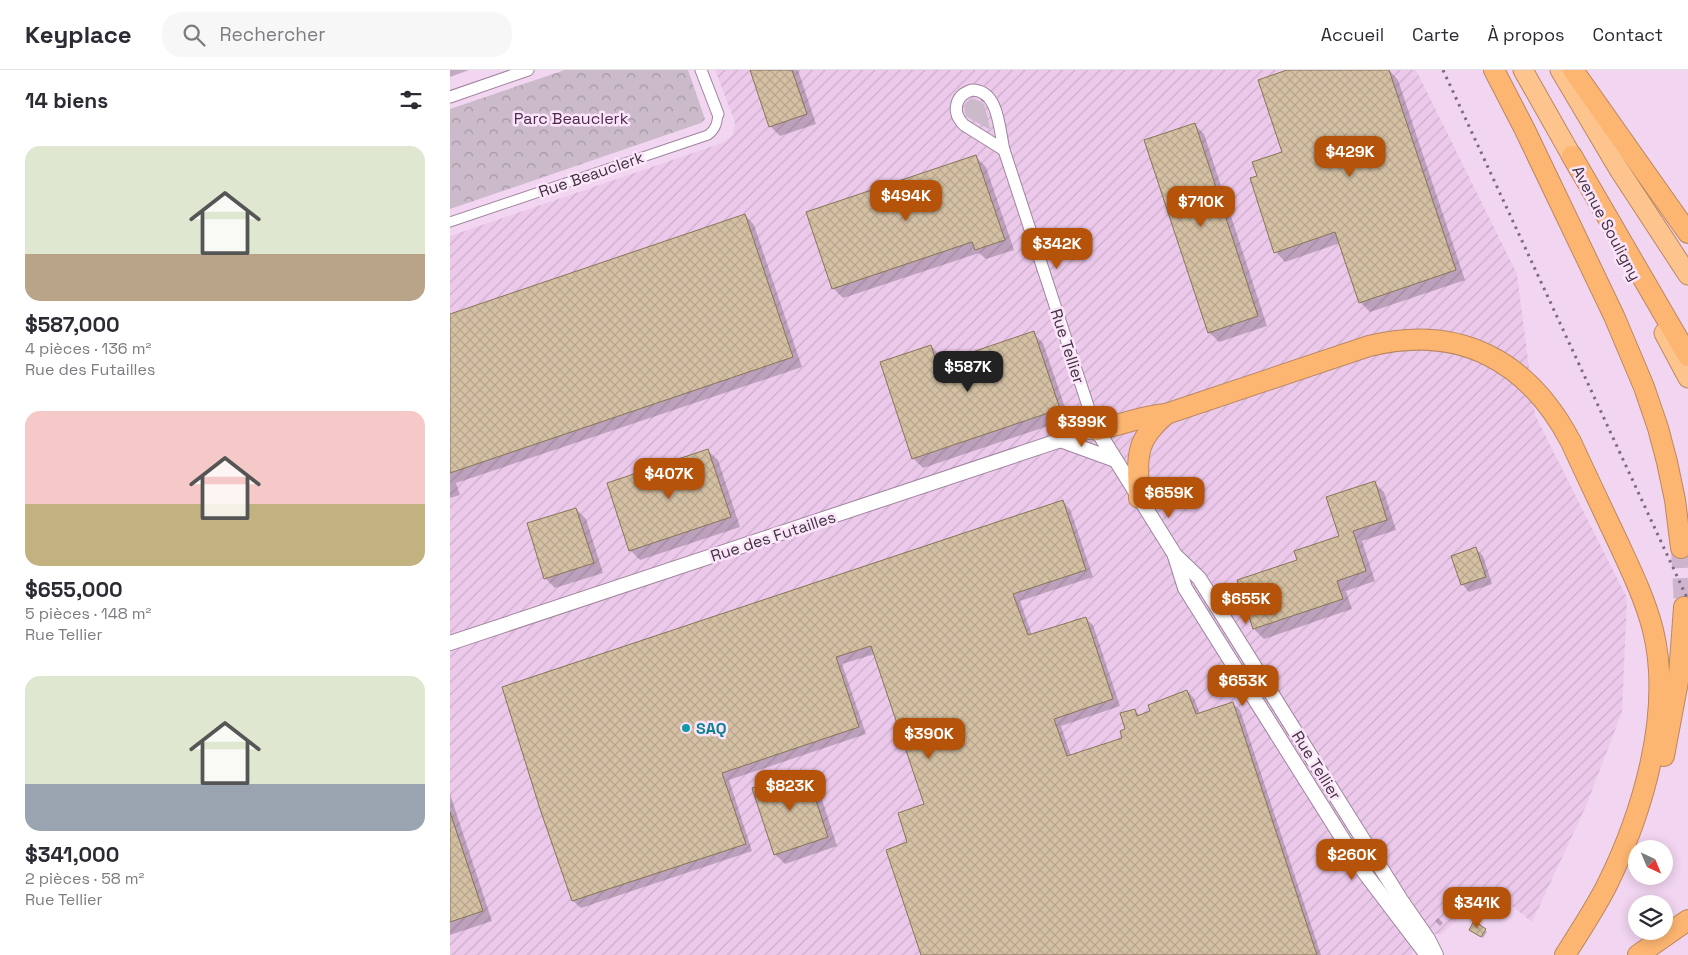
<!DOCTYPE html>
<html lang="fr">
<meta charset="utf-8">
<style>
:root{--surface:#fff;--page:#f7f7f7;--text:#2b2b33;--muted:#7c7c81;--line:#e1e1e2;--accent:#b45309}
body{margin:0;font-family:"Space Grotesk",sans-serif;background:var(--page);color:var(--text);height:100vh;display:flex;flex-direction:column;font-size:19px;white-space:nowrap}
*{box-sizing:border-box;margin:0}
p{font-size:16px;color:var(--muted)}
.icon{flex:none;width:28px;height:28px;fill:none;stroke:currentColor;stroke-width:2;stroke-linecap:round;stroke-linejoin:round}
.map{position:relative;flex:1;overflow:hidden}
.panel{display:flex;flex-direction:column;background:var(--surface);width:450px}
.panel>*{flex:none}
.needle{width:32px;rotate:136deg}
.controls{position:absolute;left:1178px;top:770px;display:grid;gap:10px}
.controls a{display:grid;place-items:center;width:45px;height:45px;border-radius:50%;background:var(--surface);box-shadow:0 2px 12px #0003;font-size:25px}
.price{position:absolute;translate:-50% -42px;padding:0 11px;border-radius:10px;background:var(--accent);color:#fff;font-size:16px;line-height:32px;filter:drop-shadow(0 1px 2px #0008)}
.price::after{content:'';position:absolute;left:50%;top:30px;width:15px;height:11px;margin-left:-8px;background:inherit;clip-path:polygon(0 0,100% 0,50% 100%)}
.price.selected{background:#222;color:#fff}
ul{padding:0;list-style:none}
li{display:grid;align-content:center;gap:10px;height:265px;padding:0 25px}
li span{display:grid;place-items:center;height:155px;border-radius:15px;color:#555}
li>.icon{margin-inline-start:auto}
span .icon{width:90px;height:90px;fill:#fffc;stroke-width:1}
li b{font-size:21px}
h2{display:flex;justify-content:space-between;align-items:center;height:60px;padding:0 25px;font-size:21px}
header{display:flex;align-items:center;gap:30px;box-sizing:border-box;height:70px;padding:0 25px;background:var(--surface);border-bottom:1px solid var(--line)}
header strong{font-size:24px}
nav{display:flex;gap:28px;margin-inline-start:auto;font-size:18px}
.search{width:350px;height:45px;background:var(--page);display:flex;align-items:center;gap:12px;box-sizing:border-box;padding:0 18px;border-radius:20px;color:var(--muted);font-size:19px}
main{display:flex;flex:1;min-height:0}
.map>svg:first-child{display:block}
</style>
<header>
<strong>Keyplace</strong>
<div class="search"><svg class="icon" aria-label="search" viewBox="0 0 24 24"><circle cx="10" cy="10" r="6"/><path d="M15 15l6 6"/></svg>Rechercher</div>
<nav><a>Accueil</a><a>Carte</a><a>À propos</a><a>Contact</a></nav>
</header>
<main>
<section class="panel">
<h2>14 biens<svg class="icon" aria-label="filters" viewBox="0 0 24 24"><path d="M4 7h16M4 17h16"/><circle cx="9" cy="7" r="2"/><circle cx="15" cy="17" r="2"/></svg></h2>
<ul>
<li><span style="background:linear-gradient(#dfe7d0 70%,#b9a48a 0)"><svg class="icon" aria-label="home" viewBox="0 0 24 24"><path d="M3 11l9-7 9 7M6 9v11h12V9"/></svg></span><div><b>$587,000</b><p>4 pièces · 136 m²</p><p>Rue des Futailles</p></div></li>
<li><span style="background:linear-gradient(#f6c9c9 60%,#c2b280 0)"><svg class="icon" aria-label="home" viewBox="0 0 24 24"><path d="M3 11l9-7 9 7M6 9v11h12V9"/></svg></span><div><b>$655,000</b><p>5 pièces · 148 m²</p><p>Rue Tellier</p></div></li>
<li><span style="background:linear-gradient(#dfe7d0 70%,#9aa5b1 0)"><svg class="icon" aria-label="home" viewBox="0 0 24 24"><path d="M3 11l9-7 9 7M6 9v11h12V9"/></svg></span><div><b>$341,000</b><p>2 pièces · 58 m²</p><p>Rue Tellier</p></div></li>
</ul>
</section>
<div class="map">
<svg width="1238" height="885" viewBox="0 0 1238 885">
<defs>
<pattern id="industrial-furrows" width="10" height="10" patternUnits="userSpaceOnUse" patternTransform="scale(1.25)"><rect width="10" height="10" fill="#ecc9eb"/><path d="M-1 1l2-2M0 10L10 0M9 11l2-2" fill="none" stroke="#cbadcb"/></pattern>
<pattern id="park-crowns" width="20" height="18" patternUnits="userSpaceOnUse" patternTransform="scale(1.25)"><rect width="20" height="18" fill="#cabaca"/><path d="M2 6a3 3 0 1 1 6 0M12 15a3 3 0 1 1 6 0" fill="none" stroke="#a598a5"/></pattern>
<pattern id="building-cross-hatch" width="8" height="8" patternUnits="userSpaceOnUse" patternTransform="scale(1.25)"><rect width="8" height="8" fill="#d4c0a3"/><path d="M0 0l8 8M0 8l8-8" fill="none" stroke="#b7a58d"/></pattern>
</defs>
<rect width="100%" height="100%" fill="#f2d5f1"/>
<!-- industrial -->
<path fill="url(#industrial-furrows)" d="M265 0H966L1067 204 1085 345 1177 528 1172 642 1136 736 1082 852 1042 820 991 864H984L962 882 963 885H0V166L272 73 278 69 283 64 285 52Z"/>
<!-- grass -->
<path fill="#cabaca" d="M525 29 534 34 540 58 539 59 519 48 515 43C513 35 517 30 525 29Z"/>
<!-- park -->
<path fill="url(#park-crowns)" d="M115 0H238L255 49 251 53 0 139V39Z"/>
<!-- shadow -->
<g fill="#0003">
<path d="M0 0H19L0 7Z"/>
<path d="M302 0H348L366 54 330 66 320 56Z"/>
<path d="M841 0H939L948 10 1015 210 920 242 910 232 890 173 835 192 826 182 808 106 833 83Z"/>
<path d="M744 54 754 64 817 256 769 272 759 262Z"/>
<path d="M526 87 536 97 564 180 536 189 529 183 393 228 383 218Z"/>
<path d="M295 145 304 155 352 297 6 413 10 425 0 428V245Z"/>
<path d="M583 263 593 273 619 349 473 398 463 388 481 276 491 286 493 293Z"/>
<path d="M258 381 268 390 290 457 190 490 180 480Z"/>
<path d="M924 413 934 422 946 460 912 471 925 511 896 521 902 539 814 569 804 559 788 511 849 491 890 467Z"/>
<path d="M613 432 620 439 643 507 570 531 582 565 635 548 643 555 670 636 611 656 621 686 674 669 685 640 690 646 702 642 737 621 744 628 750 644 782 633 790 640 871 885H472L459 773 476 735 425 584 392 594 416 664 279 710 302 781 131 838 123 831 91 739Z"/>
<path d="M126 439 136 449 153 503 105 518 95 508Z"/>
<path d="M1026 479 1033 486 1042 514 1019 522 1012 514Z"/>
<path d="M356 701 366 711 387 776 335 794 325 784Z"/>
<path d="M0 724 42 851 0 865Z"/>
<path d="M988 848 993 853 990 856 985 851Z"/>
<path d="M1035 860 1037 862 1033 868 1022 861Z"/>
</g>
<!-- building -->
<g fill="url(#building-cross-hatch)" stroke="#897558">
<path d="M300 0H342L357 44 319 57Z"/>
<path d="M837 0H939L1006 200 909 233 885 162 824 183 800 108 807 106 802 92 832 82 808 10Z"/>
<path d="M745 53 808 246 758 263 694 70Z"/>
<path d="M526 85 555 170 525 180 522 172 382 219 356 142Z"/>
<path d="M295 144 343 287 0 403V244Z"/>
<path d="M584 261 610 339 462 389 430 292 481 275 487 294Z"/>
<path d="M258 379 281 447 179 481 157 413Z"/>
<path d="M925 411 937 450 903 461 916 501 887 511 893 529 803 559 787 510 847 490 844 481 889 466 876 427Z"/>
<path d="M613 430 636 500 563 524 578 565 636 547 663 629 604 649 617 686 672 668 670 661 675 659 670 643 685 639 687 646 700 641 698 635 737 620 746 644 783 632 867 885H471L436 780 457 772 448 743 474 734 421 576 386 587 409 657 272 703 296 774 122 831 90 739 52 617Z"/>
<path d="M126 438 144 493 94 509 77 453Z"/>
<path d="M1026 477 1036 507 1011 515 1001 486Z"/>
<path d="M356 700 378 767 324 785 302 718Z"/>
<path d="M0 742 33 841 0 852Z"/>
<path d="M1024 851 1036 859 1031 867 1019 860Z"/>
</g>
<g fill="none" stroke-linecap="round" stroke-linejoin="round">
<!-- motorway-tunnel -->
<path stroke="#ceb5cd" stroke-width="20" stroke-dasharray="20 10" stroke-linecap="butt" d="M1231 478 1234 537"/>
<!-- pedestrian casing -->
<g stroke="#9f849e" stroke-width="11">
<path id="pedestrian" d="M0 152 258 65C266 59 267 53 268 44"/>
</g>
<!-- minor casing -->
<g stroke="#9f849e" stroke-width="13">
<g id="minor">
<path d="M251 0 268 44"/>
<path d="M522 20C549 20 549 59 554 80L514 55C501 42 505 25 522 20Z"/>
<path d="M0 27 78 0"/>
<path d="M554 80 639 339 647 360"/>
</g>
</g>
<!-- tertiary casing -->
<g stroke="#9f849e" stroke-width="16">
<g id="tertiary">
<path d="M610 370 665 390"/>
<path d="M725 486 735 518 911 798 977 885"/>
<path d="M0 573 629 364 647 360 725 485 749 508 951 830 978 869 986 885"/>
</g>
</g>
<!-- trunk casing -->
<g stroke="#ba8860" stroke-width="21">
<g id="trunk">
<path d="M1073 0 1129 99"/>
<path d="M1110 0 1168 98 1238 205"/>
<path d="M1214 263 1238 308"/>
</g>
</g>
<!-- motorway casing -->
<g stroke="#ba8860" stroke-width="22">
<g id="motorway">
<path d="M1044 0 1075 60 1164 246 1194 317 1208 358 1217 392 1225 430 1231 478"/>
<path d="M1123 0 1238 163"/>
<path d="M1122 86 1238 286"/>
<path d="M647 360C671 355 692 346 716 344L919 276C1009 254 1078 290 1121 372 1136 405 1152 438 1168 472 1181 500 1195 529 1203 560 1223 642 1193 743 1156 817 1144 840 1129 863 1115 885"/>
<path d="M689 428C688 388 683 372 716 344"/>
<path d="M1214 686 1229 606 1234 537"/>
<path d="M1188 885 1238 850"/>
</g>
</g>
<!-- pedestrian -->
<use href="#pedestrian" stroke="#fff" stroke-width="9"/>
<!-- minor -->
<use href="#minor" stroke="#fff" stroke-width="11"/>
<!-- tertiary -->
<use href="#tertiary" stroke="#fff" stroke-width="14"/>
<!-- trunk -->
<use href="#trunk" stroke="#fec48e" stroke-width="19"/>
<!-- motorway -->
<use href="#motorway" stroke="#fdb672" stroke-width="20"/>
<!-- rail -->
<path stroke="#7b6a7b" stroke-width="3" stroke-dasharray="2.5 5" stroke-linecap="butt" d="M993 0 1238 530"/>
</g>
<!-- markers -->
<circle fill="#0f9aa8" stroke="#fce4fb" stroke-width="2" cx="236" cy="658" r="5"/>
<g text-anchor="middle" stroke-width="5" stroke-linejoin="round" paint-order="stroke">
<!-- park labels -->
<g font-size="16" fill="#4f2b4f" stroke="#fce4fb">
<text x="121" y="54">Parc Beauclerk</text>
</g>
<!-- street labels -->
<g font-size="16" fill="#3e333e" stroke="#fce4fb">
<text transform="translate(141 104) rotate(-19)" y="6">Rue Beauclerk</text>
<text transform="translate(1157 153) rotate(62)" y="6">Avenue Souligny</text>
<text transform="translate(618 276) rotate(72)" y="6">Rue Tellier</text>
<text transform="translate(323 466) rotate(-18)" y="6">Rue des Futailles</text>
<text transform="translate(867 695) rotate(58)" y="6">Rue Tellier</text>
</g>
<!-- culture labels -->
<g font-size="16" font-weight="bold" fill="#0d838f" stroke="#fce4fb" text-anchor="start">
<text x="246" y="664">SAQ</text>
</g>
</g>
</svg>
<div class="controls">
<a><svg class="needle" viewBox="-14 -14 28 28"><path d="M0-13l5 13h-10z" fill="#e53935"/><path d="M0 13l5-13h-10z" fill="#7c7c81"/></svg></a>
<a><svg class="icon" aria-label="layers" viewBox="0 0 24 24"><path d="M12 4l9 5-9 5-9-5zM3 14l9 5 9-5"/></svg></a>
</div>
<b class="price" style="left:900px;top:108px">$429K</b>
<b class="price" style="left:456px;top:152px">$494K</b>
<b class="price" style="left:751px;top:158px">$710K</b>
<b class="price" style="left:607px;top:200px">$342K</b>
<b class="price selected" style="left:518px;top:323px">$587K</b>
<b class="price" style="left:632px;top:378px">$399K</b>
<b class="price" style="left:219px;top:430px">$407K</b>
<b class="price" style="left:719px;top:449px">$659K</b>
<b class="price" style="left:796px;top:555px">$655K</b>
<b class="price" style="left:793px;top:637px">$653K</b>
<b class="price" style="left:479px;top:690px">$390K</b>
<b class="price" style="left:340px;top:742px">$823K</b>
<b class="price" style="left:902px;top:811px">$260K</b>
<b class="price" style="left:1027px;top:859px">$341K</b>
</div>
</main>
